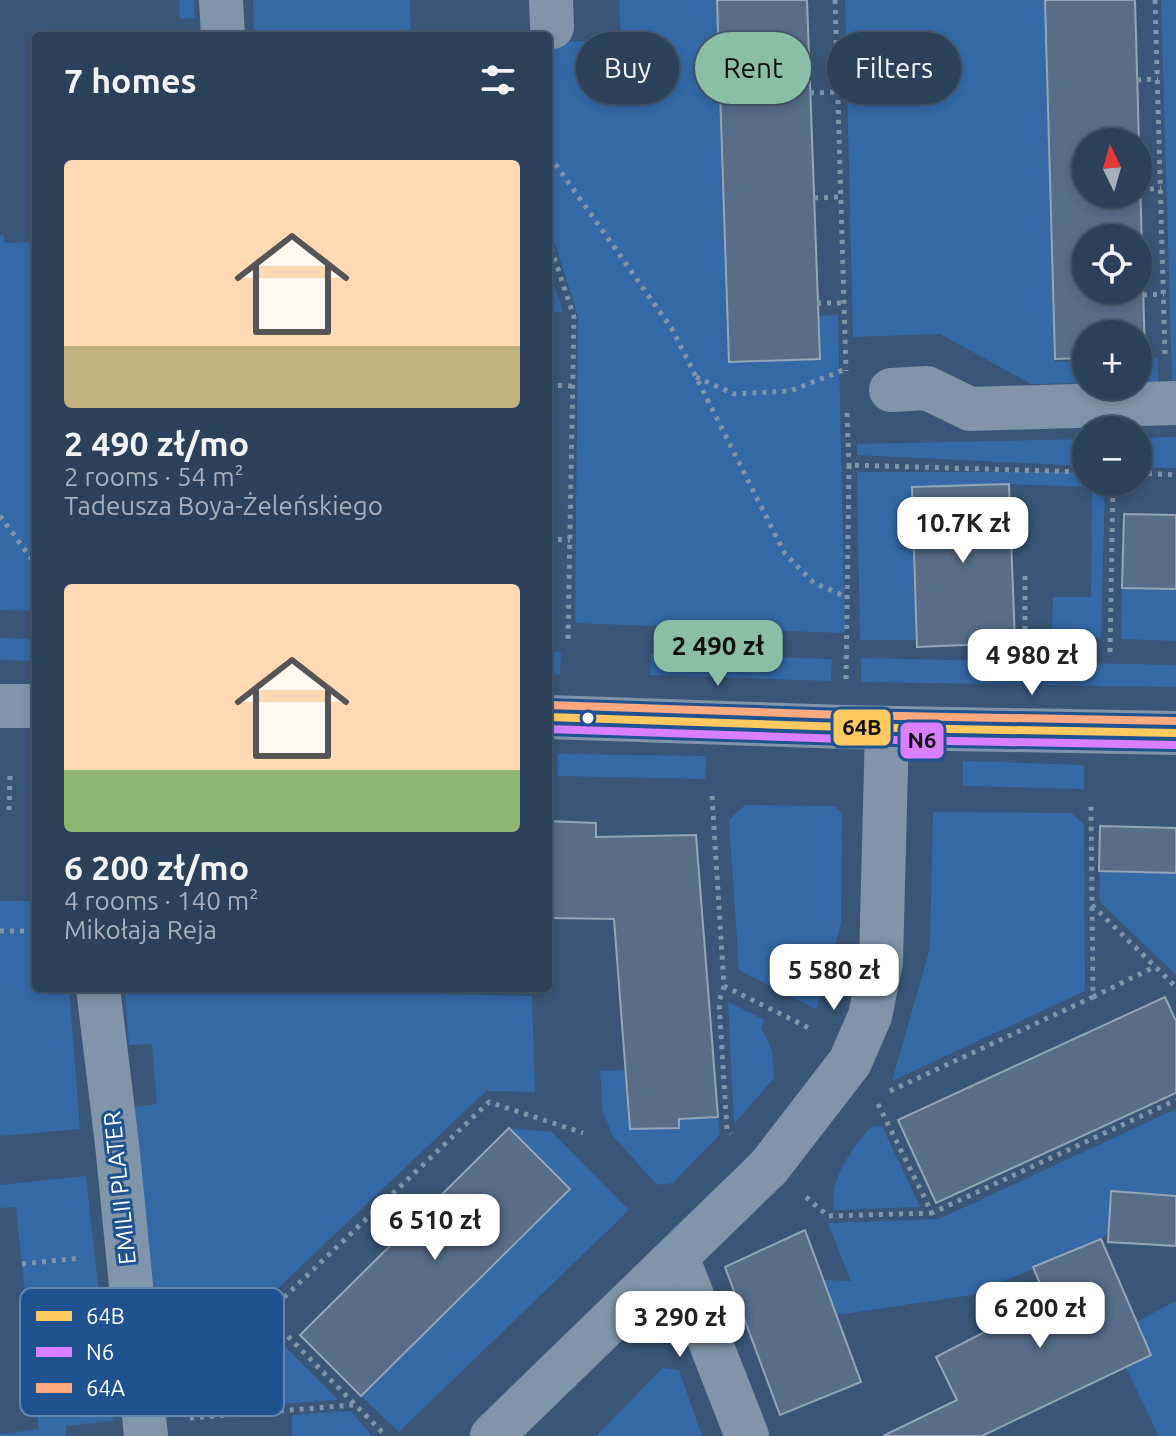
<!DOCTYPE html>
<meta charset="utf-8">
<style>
:root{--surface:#2b4059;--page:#33475f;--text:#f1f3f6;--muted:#a6afba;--line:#47596f;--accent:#8abfa5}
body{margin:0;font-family:Ubuntu,sans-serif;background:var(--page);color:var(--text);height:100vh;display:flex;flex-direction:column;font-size:30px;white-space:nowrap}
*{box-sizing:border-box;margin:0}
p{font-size:26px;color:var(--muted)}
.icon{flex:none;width:44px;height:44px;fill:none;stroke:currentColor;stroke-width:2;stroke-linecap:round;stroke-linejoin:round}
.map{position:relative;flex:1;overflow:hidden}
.side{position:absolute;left:32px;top:32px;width:520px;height:960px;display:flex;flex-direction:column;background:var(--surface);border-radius:8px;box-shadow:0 4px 12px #0003,0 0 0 2px var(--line)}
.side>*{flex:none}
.banner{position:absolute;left:576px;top:32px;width:480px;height:72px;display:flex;gap:16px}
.needle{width:52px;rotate:355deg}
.fabs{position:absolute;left:1072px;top:128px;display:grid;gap:16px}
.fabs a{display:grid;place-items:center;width:80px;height:80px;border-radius:50%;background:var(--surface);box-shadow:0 4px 12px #0003,0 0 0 2px var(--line);font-size:40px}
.price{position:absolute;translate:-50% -68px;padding:0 18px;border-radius:16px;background:#fff;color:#222;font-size:26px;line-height:52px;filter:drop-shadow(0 2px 4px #0008)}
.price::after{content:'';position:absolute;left:50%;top:48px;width:24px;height:18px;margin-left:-12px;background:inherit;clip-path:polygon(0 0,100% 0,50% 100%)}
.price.on{background:var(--accent);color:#111}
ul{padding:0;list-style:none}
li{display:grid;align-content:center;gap:16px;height:424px;padding:0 32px}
li span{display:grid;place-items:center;height:248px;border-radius:8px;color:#555}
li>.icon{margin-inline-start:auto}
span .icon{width:144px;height:144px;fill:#fffc;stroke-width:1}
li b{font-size:34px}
h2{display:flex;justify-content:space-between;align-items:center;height:96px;padding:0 32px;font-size:34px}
.chip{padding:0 28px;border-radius:36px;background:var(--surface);box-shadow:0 4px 12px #0003,0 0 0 2px var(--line);font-size:28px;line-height:72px}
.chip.on{background:var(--accent);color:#111}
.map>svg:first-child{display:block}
</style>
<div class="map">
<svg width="1176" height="1436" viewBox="0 0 1176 1436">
<rect width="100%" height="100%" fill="#395577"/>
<!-- green -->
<g fill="#3469a6">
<path d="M179 0H194L195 18 180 19Z"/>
<path d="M253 0H410L411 36H254Z"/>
<path d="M619 0H717L729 362 819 359 818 316 838 315 845 633 575 623 578 316 548 222V42L621 40Z"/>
<path d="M845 0H1045L1055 362 1086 361V383L1031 384 940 334 853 337Z"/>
<path d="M1161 0H1176V380H1172Z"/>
<path d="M0 235H4L5 243 36 242V611L0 610Z"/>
<path d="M548 268 563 312H548Z"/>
<path d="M1158 358V382H1138V359Z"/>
<path d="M1176 437V468H1138V438Z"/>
<path d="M1086 439V466L857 455V444Z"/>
<path d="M857 472H1086V482H1100L1105 486 1101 638 1052 637 1053 597H1091L1092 487 1009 484 912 488 917 640H860Z"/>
<path d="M1122 588 1176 589V641L1121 639Z"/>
<path d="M0 638 36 639V661L0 660Z"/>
<path d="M548 652H561L560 674H548Z"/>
<path d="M651 654 832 659 831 681 650 675Z"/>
<path d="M861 658 1176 665V687L861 682Z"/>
<path d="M558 754 706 756 705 779 557 776Z"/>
<path d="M963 761 1084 765V789L963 786Z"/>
<path d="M745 805 834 806 842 814 841 924 816 1009 739 970 729 820Z"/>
<path d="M933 812 1071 813 1084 824 1085 991 892 1081 930 948Z"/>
<path d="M1099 871 1176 873V975L1100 902Z"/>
<path d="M0 901H36V988H69L80 1129 0 1136Z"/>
<path d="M141 988 532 996 535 1092 486 1091 165 1395 134 1107 157 1104 152 1044 129 1045 125 994Z"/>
<path d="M728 1002 765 1020 761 1027 772 1050 774 1078 734 1124Z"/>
<path d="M626 1070 630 1129 678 1128 679 1119 718 1117 720 1134 673 1183 657 1185 613 1136 603 1113 600 1071Z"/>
<path d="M1176 1109V1196L1111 1191 1109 1232 1101 1239 972 1295 837 1315 822 1280 851 1281 828 1223 939 1219Z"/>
<path d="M882 1126 920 1207 834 1210C829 1178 851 1150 871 1127Z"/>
<path d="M509 1128 552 1132 629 1210 399 1432 361 1396 570 1189Z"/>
<path d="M86 1176 113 1421 66 1426V1436H0V1434L39 1429 16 1207 0 1208V1185Z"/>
<path d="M1176 1301V1436H1154L1158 1434 1126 1368 1151 1355 1136 1322Z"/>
<path d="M267 1328 338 1400 187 1411 186 1405Z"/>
<path d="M663 1368 679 1370 702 1436H596Z"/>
<path d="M351 1411 372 1436H292V1415Z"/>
</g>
<!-- building -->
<g fill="#576d88" stroke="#95a5b8" stroke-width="2" fill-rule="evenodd">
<path d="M717 0H807L820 359 729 362Z"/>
<path d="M1045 0H1135L1145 356H1138V334H1086V358L1055 359ZM1086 142H1138V194H1086ZM1086 238H1138V290H1086Z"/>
<path d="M1009 484 1015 643 917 647 912 487Z"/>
<path d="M1124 514 1176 515V589L1122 588Z"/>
<path d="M548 821 596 823V837L696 835 718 1117 679 1119V1128L630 1129 614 919 548 918Z"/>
<path d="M1100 826 1176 828V873L1099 871Z"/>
<path d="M1165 997 1176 1021V1093L936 1203 898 1120Z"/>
<path d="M509 1128 570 1189 361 1396 300 1335Z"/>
<path d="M1111 1191 1176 1196V1246L1108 1242Z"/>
<path d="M805 1230 861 1382 780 1415 725 1267Z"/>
<path d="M1101 1239 1151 1355 982 1436H883L957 1400 936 1357 1047 1300 1033 1267Z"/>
</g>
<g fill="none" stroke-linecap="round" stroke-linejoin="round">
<!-- path -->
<g stroke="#8195aa" stroke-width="5" stroke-dasharray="4 6" stroke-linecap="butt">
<path d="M835 0 846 371"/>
<path d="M1155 0 1165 355"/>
<path d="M1137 80 1158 79"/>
<path d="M810 93 838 92"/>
<path d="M548 158 554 162 672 329 785 554 814 583 847 597"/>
<path d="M1140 190 1161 188"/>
<path d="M814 198 841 197"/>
<path d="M548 239 574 317 568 639"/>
<path d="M1143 295 1164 294"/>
<path d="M817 303H844"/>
<path d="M696 377 734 394 790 391 846 369"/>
<path d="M548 385 573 386"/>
<path d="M847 413 849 465"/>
<path d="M1138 473 1176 475"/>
<path d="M0 516 36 565"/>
<path d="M548 539 570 540"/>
<path d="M1025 650V576"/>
<path d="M1110 652 1113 482"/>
<path d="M846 679 849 465 1086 472"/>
<path d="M712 796 724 986 811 1029"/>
<path d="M9 810 10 776"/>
<path d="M1092 905 1176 987"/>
<path d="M0 931H36"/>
<path d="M724 986 719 1002 727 1130 731 1134"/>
<path d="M1093 997 1156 966"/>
<path d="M890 1091 1093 997 1091 804"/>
<path d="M878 1104 932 1213 1176 1100"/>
<path d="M806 1197 828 1216 932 1213"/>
<path d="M22 1264 81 1258"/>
<path d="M267 1315 386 1436"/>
<path d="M33 1369 92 1364"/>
<path d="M190 1387 489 1102 583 1133"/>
<path d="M190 1418 353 1405"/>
</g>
<!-- minor -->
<g stroke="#8195aa" stroke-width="44">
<path d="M221 0 223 36"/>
<path d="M551 0 552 27"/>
<path d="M891 390 927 388 970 409 1176 403"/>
<path d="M0 706H36"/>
<path d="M548 717 845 727 1176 733"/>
<path d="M98 988 117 1144 146 1436"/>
<path d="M677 1257 747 1436"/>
<path d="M492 1436 769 1167 850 1062 870 1016 881 962 887 728"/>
</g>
<!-- bus-1 casing -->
<g stroke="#205290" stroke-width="14">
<path id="bus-1" d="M548 717 845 727 1176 733"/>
</g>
<!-- bus-2 casing -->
<g stroke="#205290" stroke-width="14">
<path id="bus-2" d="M548 729 845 739 1176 745"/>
</g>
<!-- bus-3 casing -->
<g stroke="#205290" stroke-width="14">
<path id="bus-3" d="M548 705 845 715 1176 721"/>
</g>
<!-- bus-1 -->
<use href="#bus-1" stroke="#fdc960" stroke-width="8"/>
<!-- bus-2 -->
<use href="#bus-2" stroke="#d880ff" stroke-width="8"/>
<!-- bus-3 -->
<use href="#bus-3" stroke="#ffa980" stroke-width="8"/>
</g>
<!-- markers -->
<circle fill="#fff" stroke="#205290" stroke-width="3" cx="588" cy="718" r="7"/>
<g text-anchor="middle" stroke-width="6" stroke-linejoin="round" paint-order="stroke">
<!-- street labels -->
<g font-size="24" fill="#fff" stroke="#205290">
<text transform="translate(120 1188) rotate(-96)" y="8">EMILII PLATER</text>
</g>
</g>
<!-- legend -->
<rect x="20" y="1288" width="264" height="128" rx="12" fill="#205290" stroke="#6386b1" stroke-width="2"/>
<rect x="36" y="1311" width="36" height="10" fill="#fdc960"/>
<rect x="36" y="1347" width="36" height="10" fill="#d880ff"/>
<rect x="36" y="1383" width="36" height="10" fill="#ffa980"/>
<g font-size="22" fill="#fff">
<text x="86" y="1324">64B</text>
<text x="86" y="1360">N6</text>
<text x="86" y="1396">64A</text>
</g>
<g stroke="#205290" stroke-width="3">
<rect x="832" y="708" width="60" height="39" rx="8" fill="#fdc960"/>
<rect x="899" y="721" width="46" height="39" rx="8" fill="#d880ff"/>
</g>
<g font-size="22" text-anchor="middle" font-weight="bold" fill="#111">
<text x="862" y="735">64B</text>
<text x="922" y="748">N6</text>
</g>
</svg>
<div class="fabs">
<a><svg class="needle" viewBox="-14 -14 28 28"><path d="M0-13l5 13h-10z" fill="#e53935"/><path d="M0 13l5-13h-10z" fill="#a6afba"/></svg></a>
<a><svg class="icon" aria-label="locate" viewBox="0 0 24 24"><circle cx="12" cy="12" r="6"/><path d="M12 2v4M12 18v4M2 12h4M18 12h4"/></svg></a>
<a>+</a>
<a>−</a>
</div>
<b class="price" style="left:963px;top:565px">10.7K zł</b>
<b class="price on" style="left:718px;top:688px">2 490 zł</b>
<b class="price" style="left:1032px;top:697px">4 980 zł</b>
<b class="price" style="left:834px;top:1012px">5 580 zł</b>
<b class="price" style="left:435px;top:1262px">6 510 zł</b>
<b class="price" style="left:1040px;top:1350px">6 200 zł</b>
<b class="price" style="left:680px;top:1359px">3 290 zł</b>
<div class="banner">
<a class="chip">Buy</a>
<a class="chip on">Rent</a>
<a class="chip">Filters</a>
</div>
<section class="side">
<h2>7 homes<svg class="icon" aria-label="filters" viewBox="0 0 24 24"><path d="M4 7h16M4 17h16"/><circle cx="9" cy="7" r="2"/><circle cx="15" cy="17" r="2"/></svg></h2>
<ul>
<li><span style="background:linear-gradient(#ffd9b3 75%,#c2b280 0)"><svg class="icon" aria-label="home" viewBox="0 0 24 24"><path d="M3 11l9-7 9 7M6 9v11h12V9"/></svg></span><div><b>2 490 zł/mo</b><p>2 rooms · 54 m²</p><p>Tadeusza Boya-Żeleńskiego</p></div></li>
<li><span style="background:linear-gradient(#ffd9b3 75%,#8fb573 0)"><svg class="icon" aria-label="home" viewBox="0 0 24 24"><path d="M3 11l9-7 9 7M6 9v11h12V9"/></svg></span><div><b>6 200 zł/mo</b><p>4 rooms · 140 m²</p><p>Mikołaja Reja</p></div></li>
</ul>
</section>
</div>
